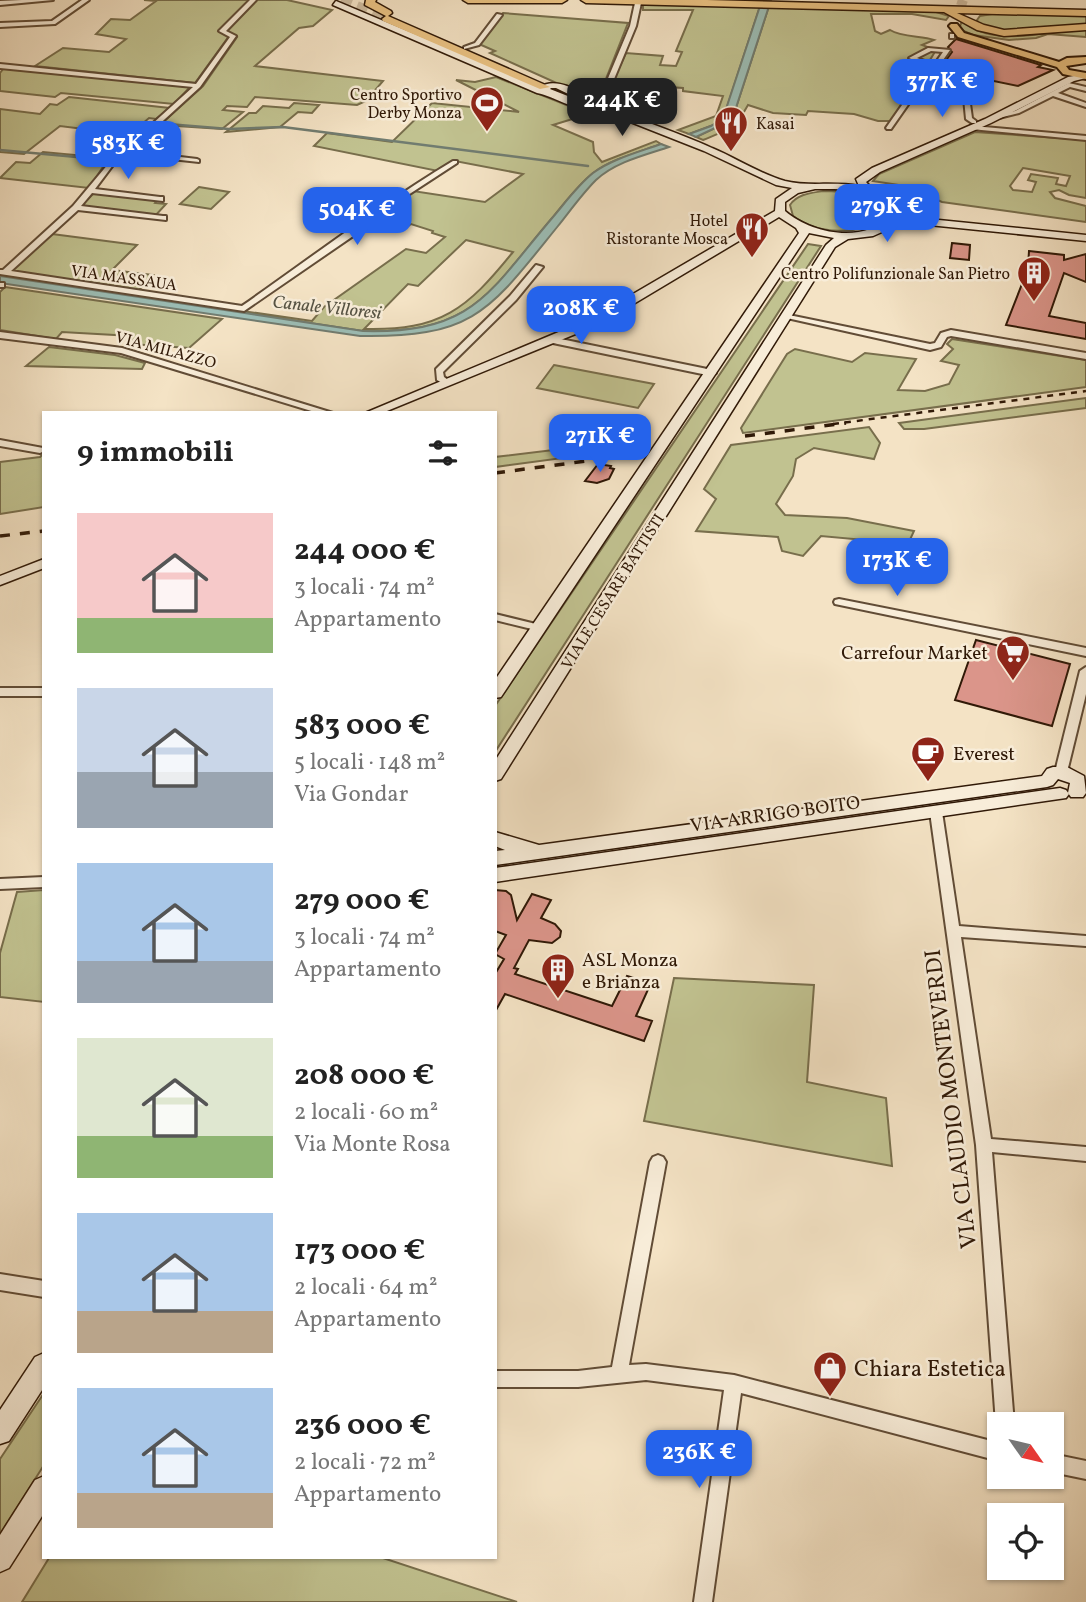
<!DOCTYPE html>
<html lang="it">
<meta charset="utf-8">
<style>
:root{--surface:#fff;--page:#f6f6f6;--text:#222;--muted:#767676;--accent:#2563eb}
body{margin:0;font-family:Vollkorn,serif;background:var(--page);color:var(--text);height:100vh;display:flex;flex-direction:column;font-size:26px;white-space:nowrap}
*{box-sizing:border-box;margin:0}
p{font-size:23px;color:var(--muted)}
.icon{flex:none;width:38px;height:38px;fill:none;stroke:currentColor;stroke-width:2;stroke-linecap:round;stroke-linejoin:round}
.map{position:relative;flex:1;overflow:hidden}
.panel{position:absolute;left:42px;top:411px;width:455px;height:1148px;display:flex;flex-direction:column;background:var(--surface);border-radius:0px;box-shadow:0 2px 5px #0004}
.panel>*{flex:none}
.needle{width:46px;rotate:124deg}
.tools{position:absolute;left:987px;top:1412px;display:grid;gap:14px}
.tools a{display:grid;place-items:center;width:77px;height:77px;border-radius:0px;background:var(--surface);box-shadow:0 2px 5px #0004;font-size:35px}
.price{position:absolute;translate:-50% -60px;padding:0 16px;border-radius:14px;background:var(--accent);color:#fff;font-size:23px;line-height:46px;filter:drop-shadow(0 2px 4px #0008)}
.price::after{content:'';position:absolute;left:50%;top:42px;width:21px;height:16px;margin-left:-10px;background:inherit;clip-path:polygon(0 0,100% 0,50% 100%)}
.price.current{background:#222;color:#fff}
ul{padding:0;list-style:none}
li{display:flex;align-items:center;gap:21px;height:175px;padding:0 35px}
li span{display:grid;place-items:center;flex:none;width:196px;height:140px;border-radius:0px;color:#555}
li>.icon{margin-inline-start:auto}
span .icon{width:84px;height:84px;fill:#fffc;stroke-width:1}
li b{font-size:30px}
h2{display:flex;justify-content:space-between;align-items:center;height:84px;padding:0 35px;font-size:30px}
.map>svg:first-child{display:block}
</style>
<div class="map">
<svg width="1086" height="1602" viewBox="0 0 1086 1602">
<rect width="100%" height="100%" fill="#f4e3c5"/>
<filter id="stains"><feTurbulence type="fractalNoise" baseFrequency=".00286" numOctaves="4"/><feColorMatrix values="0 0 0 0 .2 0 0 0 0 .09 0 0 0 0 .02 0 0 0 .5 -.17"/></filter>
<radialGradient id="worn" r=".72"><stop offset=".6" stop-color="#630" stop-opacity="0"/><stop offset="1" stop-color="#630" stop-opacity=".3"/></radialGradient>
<!-- green -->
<g fill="#c1c290" stroke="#786e4c" stroke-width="2" fill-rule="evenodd">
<path d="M144 0H251L220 31 229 36 195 83 35 66 63 48 109 52 126 39 96 34 111 19 130 20 156 1Z"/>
<path d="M257 0H287L332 10 313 26 299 28 255 66 383 81 366 101 357 105 255 97 247 107 227 106 223 110 243 112 222 129 160 125 203 86 237 37 226 31Z"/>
<path d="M643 4 760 6 725 113 716 124 689 134 678 130 716 116 723 96 683 91V88L621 84 620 86H610L618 81 614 79 626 53 663 56 660 65 676 66 682 52 676 51 693 10H643Z"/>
<path d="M769 6 933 11 949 16 946 20 912 14H871L875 31 881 34 890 30C901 37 921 36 934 40L922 45 936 50 893 121H878L854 114 808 111 806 115 773 113 748 105C735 129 727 130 703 140L696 137 732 120Z"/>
<path d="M503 13 628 23 598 99 572 90 490 53 495 51 479 44Z"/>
<path d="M998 13 1086 16V25L1001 31 979 24 977 20 980 16Z"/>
<path d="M962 21C995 49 1047 30 1086 29V37L1048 34 1036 38 1009 40 973 35 959 29Z"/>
<path d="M4 68 190 87 174 104 61 93 55 97 0 91V73Z"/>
<path d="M496 77 589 114 553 125 593 142 594 152 602 162 656 141 661 144C639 152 612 159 593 173 578 185 565 202 553 217 488 293 474 334 363 331L0 276 312 321 324 307 406 249 426 253 445 237 432 233 433 231 411 224 407 227 373 221 413 191 485 202 523 174 455 161 438 171 314 146 327 133 392 142 432 103 519 112 456 80 475 82ZM466 240 513 252C467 309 441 331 364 329L408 284 418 286Z"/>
<path d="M69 97 170 108 156 119 149 118 142 124 148 125 105 164 89 188 0 178 16 162 30 163 43 152 96 157 124 134 60 126 24 154 0 152V109L40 114 50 104 57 105Z"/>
<path d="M294 103 319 105 312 113 298 112 280 127 226 132 249 113H256L263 106 289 108Z"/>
<path d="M975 132 1086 140V198L1069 195 1059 190 1050 192 1055 198 1086 206V222L942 202 905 186 873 181 879 174ZM1023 168 1070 176 1066 186 1056 184 1058 178 1031 174 1028 180 1036 182 1032 192 1013 190 1010 186Z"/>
<path d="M199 187 229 192 211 209 180 204Z"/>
<path d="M823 191C844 191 864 193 880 206L882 217C859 237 817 234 793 216L790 205C797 194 811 193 823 191Z"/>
<path d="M95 192 157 200 155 203 166 204 155 216 80 207Z"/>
<path d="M52 234 137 245 112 270 153 275 137 292 14 273 11 270Z"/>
<path d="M808 244 821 246 495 752V706Z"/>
<path d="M5 287 222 319 189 348 131 344 132 336 62 332 56 339 0 330V292Z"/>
<path d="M952 339 1086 360V387L743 433 741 428 787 354 795 349 852 362 865 353 916 359 898 390 925 391 949 384 959 365 941 361 953 349 947 344Z"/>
<path d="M49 347 115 355 145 363 142 369 26 366Z"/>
<path d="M554 365 654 384 638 408 537 388Z"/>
<path d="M1086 398V408L924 429H904L899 423Z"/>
<path d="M869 427 880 443 874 459 814 448 796 459 793 476 776 504 785 515 847 518 914 531 908 544 821 536 803 556 782 551 778 537 696 531 716 499 704 489 731 445Z"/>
<path d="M611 443 623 450 495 467V457Z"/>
<path d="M44 453V507L0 514V462L40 457Z"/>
<path d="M44 890V1002L0 997V953L17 892Z"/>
<path d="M674 978 814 985 807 1082 886 1098 892 1166 644 1121Z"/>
<path d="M44 1393V1465L0 1534V1459Z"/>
<path d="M49 1558H383L517 1602H22Z"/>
</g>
<!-- water -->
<g fill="#9cbeb6" stroke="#717c70" stroke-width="2">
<path d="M762 0H771L732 120 696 137 689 134 711 126 723 118Z"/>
<path d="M661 144 669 147C645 155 615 162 596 180 582 194 570 211 558 226 490 310 475 338 360 336L0 283V276L363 331C474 334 488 293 553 217 565 203 578 185 593 173 612 159 639 152 661 144Z"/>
</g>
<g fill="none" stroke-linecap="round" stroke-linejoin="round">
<!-- stream -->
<g stroke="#717c70" stroke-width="2.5">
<path d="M155 123 229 129 283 127 588 166"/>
<path d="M0 150 109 160 140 135"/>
</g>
</g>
<!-- building -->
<g fill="#db958a" stroke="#301907" stroke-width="2">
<path d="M956 39 1041 65 1038 67 1053 70 1018 86 989 80 984 83 948 79V89L932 88 933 78 952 52 948 47Z"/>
<path d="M952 243 970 245 969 260 950 258Z"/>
<path d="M1029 251 1064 255V260L1086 254V282L1064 273 1049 316 1086 323V339L1006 325 1022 284H1027Z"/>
<path d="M598 464 611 466 610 468 614 469 609 479 597 483 585 481Z"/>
<path d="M976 640 1070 664 1052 726 955 700Z"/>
<path d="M495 890 506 891 511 895 517 920 532 894 551 900 541 918 555 924 561 931 560 937 552 943 529 940 514 968 518 969 515 974 612 1006 627 976 651 983 636 1016 652 1021 644 1041 505 994 495 1012V974L504 959 495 954 506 935 495 931Z"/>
</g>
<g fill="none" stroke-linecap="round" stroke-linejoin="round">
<!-- primary-tunnel -->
<path stroke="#cdbb9f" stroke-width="10" stroke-dasharray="10 5" stroke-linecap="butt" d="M956 20 963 0"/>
<!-- highway-tunnel -->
<path stroke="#cdbb9f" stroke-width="11" stroke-dasharray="11 6" stroke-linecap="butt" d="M341 0 387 19"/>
<!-- street casing -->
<g stroke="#614c36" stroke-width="4">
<g id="street">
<path d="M22 0H53L0 5V1Z"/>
<path d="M82 0H89L55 24 0 27V23L52 21Z"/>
<path d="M250 0H256L226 31 236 36 200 87 130 151 197 159 199 160V162L126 154 113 165 95 189 160 197H163V201L92 193 81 206 163 216H166V220L78 210 11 271 242 306C312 257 380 205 453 161H457V163L411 193 372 223 244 311 0 274V270H3L73 206 109 163 193 87 0 68V64L196 84 230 37 219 31Z"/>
<path d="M638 1 641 3 636 26 607 96 596 104H592V102L601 95 630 26 635 3Z"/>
<path d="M497 14 502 15 479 45 464 49V47L475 43Z"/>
<rect x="950" y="34" width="4" height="4"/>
<path d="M928 48 950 50 932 76H928L891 129H887L886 128 923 75 905 69V67L916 61 909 58ZM931 51 943 52 932 68H928L925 72 913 68 925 61 917 58Z"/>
<path d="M1069 83 1086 87V91L1070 87 1058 93 1086 103V107L1053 96 1019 113 999 118 996 116 1015 111Z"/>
<path d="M963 88 968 89 972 118 976 121V123H972L966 119Z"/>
<path d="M973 126 1086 136V140L971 129 970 128Z"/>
<path d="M536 265 543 267 516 300 443 372 444 377 451 382 450 384H444L437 380 436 369 510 296Z"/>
<rect x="0" y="283" width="4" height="4"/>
<path d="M784 314 930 344 935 343 941 333 951 330 1086 353V359L951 336 947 337 941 347 930 350 787 318H784Z"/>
<path d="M0 332 122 348 333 413H318L121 353 0 338Z"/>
<path d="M551 337 712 370 716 373 712 376 548 342 547 340Z"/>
<path d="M0 440 43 448 44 451 40 453 0 446Z"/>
<path d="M839 599 1086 648V656L835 604 834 602 835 600Z"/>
<path d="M495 614 544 626 545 628 540 631 495 620Z"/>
<path d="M1086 667V694L1067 772 1061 776 1055 772 1080 671Z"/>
<rect x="0" y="688" width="44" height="8"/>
<path d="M936 808 942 812 959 926 1086 936V946L961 937 991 1139 1086 1147V1161L992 1152 1014 1424H999V1430L996 1424 976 1145 930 812Z"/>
<path d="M44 877V887L0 889V879Z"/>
<path d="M658 1155 663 1157 666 1162 629 1365 646 1364 734 1375 999 1443V1461L741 1393 712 1602H694L724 1390 646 1380 578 1387H495V1371H578L612 1367 650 1162 653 1157Z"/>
<path d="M0 1274 44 1281V1297L0 1290Z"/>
<path d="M1052 1454 1086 1461V1479L1052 1472Z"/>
</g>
</g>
<!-- secondary casing -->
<g stroke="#301907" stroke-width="3">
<g id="secondary">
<path d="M336 1 540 87C560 73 593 101 612 109 645 122 679 133 712 148 736 158 760 174 785 181 809 187 834 181 859 186L856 179 872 168 985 119 1068 77 1086 74V78L1074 81 991 123 880 172 866 182C879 198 894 193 901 217L898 221 919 218 1086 235V241L919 224 891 228 873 236 848 239 835 247 501 779 495 781V761L826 245 834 238 809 233 501 697 495 698V680L799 233 796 228 779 217 600 324 382 413H365L592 318 775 211 776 199 792 188 776 185 704 151 600 110C579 114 557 97 537 93L333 5ZM551 88H556L593 106 550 89ZM815 189C840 189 882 187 891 216 863 244 812 234 785 211V202L798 193Z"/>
<path d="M44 559V568L0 585V576Z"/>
<path d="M1053 767H1067L1084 776 1086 793 1083 797H1071L1068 793 1070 783 1058 779 1053 785 1047 787 495 865V851L505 850 495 846V832L539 845 1042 776 1047 769Z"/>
<path d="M1060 788 1066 790 1069 794 1066 798 495 882V868Z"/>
<path d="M44 1353V1387L9 1441 0 1444V1410L35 1357Z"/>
<path d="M44 1476V1513L9 1568 0 1572V1535L35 1480Z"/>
</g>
</g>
<!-- primary casing -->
<g stroke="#301907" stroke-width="4">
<path id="primary" d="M951 24H957L964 33 1059 62 1067 58 1086 57V63L1066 66 1069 70 1086 73V79L1063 74 1057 67 958 37 949 26Z"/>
</g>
<!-- highway casing -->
<g stroke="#301907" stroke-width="3">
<g id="highway">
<path d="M366 0H376L375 2 391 11 392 13 388 16 550 87 540 89 383 21 382 19 386 16 365 5Z"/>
<path d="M463 0H567L562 3H468Z"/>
<path d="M581 0H707L1086 10V16L957 13 984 25 1004 30 1086 24V30L1004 36 977 30 944 12 586 3Z"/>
</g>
</g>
<!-- street -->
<use href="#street" fill="#f8edd9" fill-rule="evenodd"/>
<!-- secondary -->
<use href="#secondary" fill="#f8edd9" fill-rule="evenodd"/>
<!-- primary -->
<use href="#primary" fill="#eac282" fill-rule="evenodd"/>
<!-- highway -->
<use href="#highway" fill="#eac282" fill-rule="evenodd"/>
<!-- rail-far1 -->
<path stroke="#301907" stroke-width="2.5" stroke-dasharray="6 6" stroke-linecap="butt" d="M833 424 1086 391"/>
<!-- rail -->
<g stroke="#301907" stroke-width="3.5" stroke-dasharray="10 10" stroke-linecap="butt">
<path d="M745 436 846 423"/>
<path d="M495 473 625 456"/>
<path d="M0 536 44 531"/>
</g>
</g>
<!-- icons -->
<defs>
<g id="stadium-pin" transform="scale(1.75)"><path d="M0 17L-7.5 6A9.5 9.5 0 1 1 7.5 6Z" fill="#8f2418" stroke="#f8edd9"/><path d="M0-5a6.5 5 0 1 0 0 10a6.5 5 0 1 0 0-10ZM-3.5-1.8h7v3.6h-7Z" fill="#fff"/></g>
<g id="restaurant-pin" transform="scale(1.75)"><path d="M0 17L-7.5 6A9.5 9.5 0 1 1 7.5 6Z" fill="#8f2418" stroke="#f8edd9"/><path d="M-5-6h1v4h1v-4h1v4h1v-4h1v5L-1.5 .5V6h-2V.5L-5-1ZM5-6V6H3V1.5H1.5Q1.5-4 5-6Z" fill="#fff"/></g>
<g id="building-pin" transform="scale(1.75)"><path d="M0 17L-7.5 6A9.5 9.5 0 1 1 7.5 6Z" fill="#8f2418" stroke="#f8edd9"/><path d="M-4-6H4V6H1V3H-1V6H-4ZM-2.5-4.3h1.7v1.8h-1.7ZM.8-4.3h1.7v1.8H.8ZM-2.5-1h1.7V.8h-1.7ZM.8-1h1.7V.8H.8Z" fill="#fff"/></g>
<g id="supermarket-pin" transform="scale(1.75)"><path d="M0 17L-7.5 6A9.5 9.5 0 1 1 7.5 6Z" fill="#8f2418" stroke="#f8edd9"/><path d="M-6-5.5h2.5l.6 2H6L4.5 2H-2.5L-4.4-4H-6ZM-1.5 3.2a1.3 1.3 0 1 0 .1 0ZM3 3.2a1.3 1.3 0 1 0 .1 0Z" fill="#fff"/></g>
<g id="cafe-pin" transform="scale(1.75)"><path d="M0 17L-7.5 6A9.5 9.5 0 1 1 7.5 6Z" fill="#8f2418" stroke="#f8edd9"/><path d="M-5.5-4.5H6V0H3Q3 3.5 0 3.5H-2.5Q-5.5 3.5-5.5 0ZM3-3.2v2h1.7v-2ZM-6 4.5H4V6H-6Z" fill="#fff"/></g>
<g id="shop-pin" transform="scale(1.75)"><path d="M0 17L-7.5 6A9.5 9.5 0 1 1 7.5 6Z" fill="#8f2418" stroke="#f8edd9"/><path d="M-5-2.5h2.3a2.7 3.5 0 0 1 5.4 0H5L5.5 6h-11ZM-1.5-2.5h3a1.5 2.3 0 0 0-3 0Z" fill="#fff"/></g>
</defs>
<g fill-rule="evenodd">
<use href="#stadium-pin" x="487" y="103"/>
<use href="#restaurant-pin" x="731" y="123"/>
<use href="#restaurant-pin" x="752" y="229"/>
<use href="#building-pin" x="1034" y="273"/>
<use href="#supermarket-pin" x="1013" y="652"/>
<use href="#cafe-pin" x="928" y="753"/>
<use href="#building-pin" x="558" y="970"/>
<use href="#shop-pin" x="830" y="1368"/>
</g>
<g text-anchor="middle" stroke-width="5" stroke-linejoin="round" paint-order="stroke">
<!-- far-poi labels -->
<g font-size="16" fill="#301907" stroke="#f8edd9" text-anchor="end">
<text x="462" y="100">Centro Sportivo<tspan x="462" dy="18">Derby Monza</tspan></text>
<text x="756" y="129" text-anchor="start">Kasai</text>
<text x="728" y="226">Hotel<tspan x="728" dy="18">Ristorante Mosca</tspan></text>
<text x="1010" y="279">Centro Polifunzionale San Pietro</text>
</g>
<!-- far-street labels -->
<g font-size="16" fill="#301907" stroke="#f8edd9">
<text transform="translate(124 277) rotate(8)" y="6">VIA MASSAUA</text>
<text transform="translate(166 349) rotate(15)" y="6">VIA MILAZZO</text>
<text transform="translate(612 591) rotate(-58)" y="6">VIALE CESARE BATTISTI</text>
</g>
<!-- far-water labels -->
<g font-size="18" font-style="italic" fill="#565344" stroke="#f8edd9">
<text transform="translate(327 307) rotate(6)" y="6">Canale Villoresi</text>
</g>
<!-- poi labels -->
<g font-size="19" fill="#301907" stroke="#f8edd9" text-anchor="start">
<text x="988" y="659" text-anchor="end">Carrefour Market</text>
<text x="953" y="760">Everest</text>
<text x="582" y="966">ASL Monza<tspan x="582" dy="22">e Brianza</tspan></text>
</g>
<!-- street labels -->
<g font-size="19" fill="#301907" stroke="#f8edd9">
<text transform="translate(775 813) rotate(-8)" y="7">VIA ARRIGO BOITO</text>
</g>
<!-- near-street labels -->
<g font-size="23" fill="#301907" stroke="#f8edd9">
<text transform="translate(950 1099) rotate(-97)" y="8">VIA CLAUDIO MONTEVERDI</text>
</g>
<!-- near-poi labels -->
<g font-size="23" fill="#301907" stroke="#f8edd9" text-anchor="start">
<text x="854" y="1376">Chiara Estetica</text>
</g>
</g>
<rect width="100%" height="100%" filter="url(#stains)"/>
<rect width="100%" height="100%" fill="url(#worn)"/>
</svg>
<div class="tools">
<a><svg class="needle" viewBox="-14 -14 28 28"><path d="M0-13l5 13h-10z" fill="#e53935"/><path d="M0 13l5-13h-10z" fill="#767676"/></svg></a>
<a><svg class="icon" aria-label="locate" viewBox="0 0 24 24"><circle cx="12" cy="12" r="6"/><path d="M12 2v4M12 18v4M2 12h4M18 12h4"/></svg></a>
</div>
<b class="price" style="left:942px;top:119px">377K €</b>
<b class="price current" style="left:622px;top:138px">244K €</b>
<b class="price" style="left:128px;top:181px">583K €</b>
<b class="price" style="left:887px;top:244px">279K €</b>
<b class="price" style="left:357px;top:247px">504K €</b>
<b class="price" style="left:581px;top:346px">208K €</b>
<b class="price" style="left:600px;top:474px">271K €</b>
<b class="price" style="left:897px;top:598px">173K €</b>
<b class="price" style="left:699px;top:1490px">236K €</b>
<section class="panel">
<h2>9 immobili<svg class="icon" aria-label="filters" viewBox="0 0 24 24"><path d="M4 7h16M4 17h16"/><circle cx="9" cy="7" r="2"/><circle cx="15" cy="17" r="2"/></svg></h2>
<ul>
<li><span style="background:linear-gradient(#f6c9c9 75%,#8fb573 0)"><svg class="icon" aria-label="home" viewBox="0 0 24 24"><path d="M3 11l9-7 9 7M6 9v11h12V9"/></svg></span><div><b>244 000 €</b><p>3 locali · 74 m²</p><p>Appartamento</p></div></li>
<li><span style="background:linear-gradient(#c9d6e8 60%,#9aa5b1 0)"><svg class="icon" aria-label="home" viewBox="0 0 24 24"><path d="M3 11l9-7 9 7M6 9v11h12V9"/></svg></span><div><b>583 000 €</b><p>5 locali · 148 m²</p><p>Via Gondar</p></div></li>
<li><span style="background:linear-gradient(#a9c7e8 70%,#9aa5b1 0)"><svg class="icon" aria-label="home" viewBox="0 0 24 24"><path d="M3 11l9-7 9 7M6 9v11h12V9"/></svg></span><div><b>279 000 €</b><p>3 locali · 74 m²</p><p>Appartamento</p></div></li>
<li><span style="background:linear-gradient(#dfe7d0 70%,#8fb573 0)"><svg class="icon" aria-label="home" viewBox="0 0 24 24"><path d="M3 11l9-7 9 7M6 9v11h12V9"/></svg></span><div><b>208 000 €</b><p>2 locali · 60 m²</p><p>Via Monte Rosa</p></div></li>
<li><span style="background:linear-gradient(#a9c7e8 70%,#b9a48a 0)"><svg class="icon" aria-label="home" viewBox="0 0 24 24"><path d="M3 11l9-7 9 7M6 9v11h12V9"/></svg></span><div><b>173 000 €</b><p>2 locali · 64 m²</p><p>Appartamento</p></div></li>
<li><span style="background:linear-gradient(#a9c7e8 75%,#b9a48a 0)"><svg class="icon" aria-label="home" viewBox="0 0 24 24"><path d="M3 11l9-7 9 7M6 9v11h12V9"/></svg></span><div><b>236 000 €</b><p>2 locali · 72 m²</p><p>Appartamento</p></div></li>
</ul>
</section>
</div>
